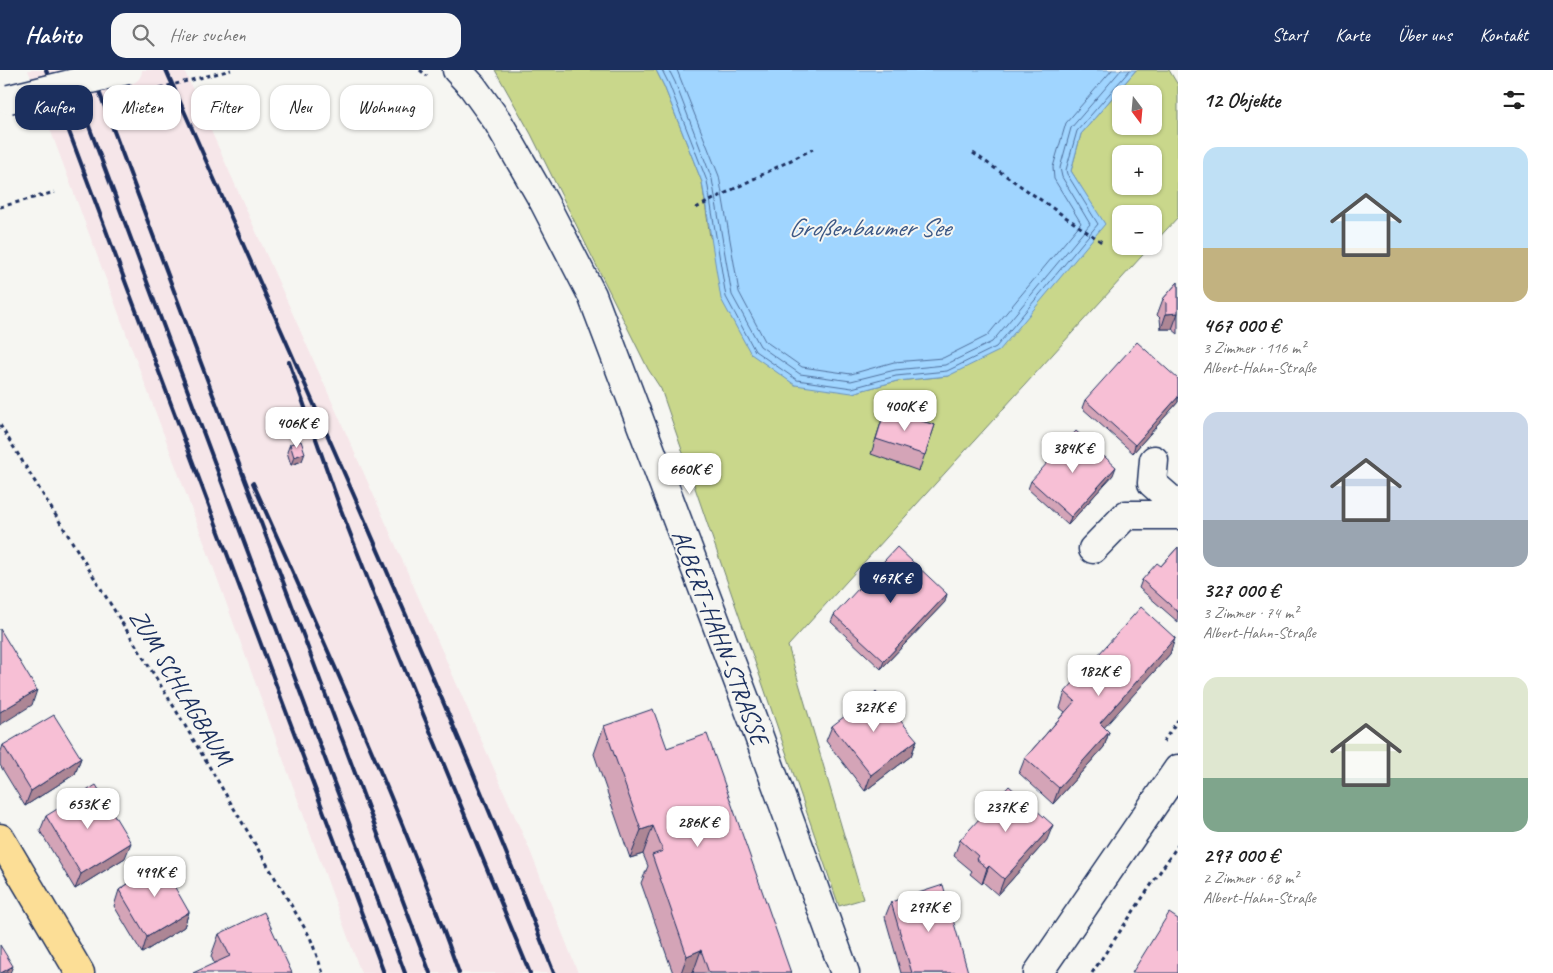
<!DOCTYPE html>
<html lang="de">
<meta charset="utf-8">
<style>
:root{--surface:#fff;--page:#f6f6f6;--text:#222;--muted:#767676;--accent:#1b2f5e}
body{margin:0;font-family:Caveat,sans-serif;background:var(--page);color:var(--text);height:100vh;display:flex;flex-direction:column;font-size:19px;white-space:nowrap}
*{box-sizing:border-box;margin:0}
p{font-size:16px;color:var(--muted)}
.icon{flex:none;width:28px;height:28px;fill:none;stroke:currentColor;stroke-width:2;stroke-linecap:round;stroke-linejoin:round}
.map{position:relative;flex:1;overflow:hidden}
.drawer{display:flex;flex-direction:column;background:var(--surface);width:375px}
.drawer>*{flex:none}
.hud{position:absolute;left:15px;top:15px;width:475px;height:45px;display:flex;gap:10px}
.needle{width:32px;rotate:164deg}
.tools{position:absolute;left:1112px;top:15px;display:grid;gap:10px}
.tools a{display:grid;place-items:center;width:50px;height:50px;border-radius:10px;background:var(--surface);box-shadow:0 1px 4px #0004;font-size:25px}
.price{position:absolute;translate:-50% -42px;padding:0 11px;border-radius:10px;background:#fff;color:#222;font-size:16px;line-height:32px;filter:drop-shadow(0 1px 2px #0008)}
.price::after{content:'';position:absolute;left:50%;top:30px;width:15px;height:11px;margin-left:-8px;background:inherit;clip-path:polygon(0 0,100% 0,50% 100%)}
.price.current{background:var(--accent);color:#fff}
ul{padding:0;list-style:none}
li{display:grid;align-content:center;gap:10px;height:265px;padding:0 25px}
li span{display:grid;place-items:center;height:155px;border-radius:15px;color:#555}
li>.icon{margin-inline-start:auto}
span .icon{width:90px;height:90px;fill:#fffc;stroke-width:1}
li b{font-size:21px}
h2{display:flex;justify-content:space-between;align-items:center;height:60px;padding:0 25px;font-size:21px}
.chip{padding:0 18px;border-radius:15px;background:var(--surface);box-shadow:0 1px 4px #0004;font-size:18px;line-height:45px}
.chip.current{background:var(--accent);color:#fff}
header{display:flex;align-items:center;gap:30px;box-sizing:border-box;height:70px;padding:0 25px;background:var(--accent);color:#fff}
header strong{font-size:24px}
nav{display:flex;gap:28px;margin-inline-start:auto;font-size:18px}
.search{width:350px;height:45px;background:var(--page);display:flex;align-items:center;gap:12px;box-sizing:border-box;padding:0 18px;border-radius:15px;color:var(--muted);font-size:19px}
main{display:flex;flex:1;min-height:0}
.map>svg:first-child{display:block}
</style>
<header>
<strong>Habito</strong>
<div class="search"><svg class="icon" aria-label="search" viewBox="0 0 24 24"><circle cx="10" cy="10" r="6"/><path d="M15 15l6 6"/></svg>Hier suchen</div>
<nav><a>Start</a><a>Karte</a><a>Über uns</a><a>Kontakt</a></nav>
</header>
<main>
<div class="map">
<svg width="1178" height="903" viewBox="0 0 1178 903">
<rect width="100%" height="100%" fill="#f6f6f2"/>
<filter id="ink" filterUnits="userSpaceOnUse"><feTurbulence type="fractalNoise" baseFrequency=".02" numOctaves="2"/><feDisplacementMap in="SourceGraphic" scale="10" xChannelSelector="R" yChannelSelector="G"/><feConvolveMatrix kernelMatrix="1 2 1 2 8 2 1 2 1" color-interpolation-filters="sRGB"/></filter>
<g filter="url(#ink)">
<!-- built -->
<path fill="#f6e6e9" d="M28 0H184L374 426 531 783 578 903H361L208 483Z"/>
<!-- green -->
<path fill="#c9d78b" stroke="#728374" fill-rule="evenodd" d="M495 0H656L664 16 702 112 710 167 852 323 897 311 948 306 1104 154 1071 101 1081 64 1136 0H1169L1178 15V147L1154 173V144H1121V176H1151L788 576 863 829 839 836 661 319 648 299 531 64ZM1121 24H1154V56H1121ZM1121 84H1154V116H1121Z"/>
<!-- water -->
<path fill="#a0d5ff" stroke="#6b93bf" d="M656 0H1136L1081 64 1071 101 1105 154 999 281 948 306 897 311 852 323 795 315 751 284 721 229 702 112 664 16Z"/>
<g fill="none" stroke-linecap="round" stroke-linejoin="round">
<!-- shore -->
<g stroke="#50719e" stroke-width="1">
<path d="M662 0 669 14 707 111 726 227 755 281 797 310 852 318 896 306 947 301 996 277 1098 154 1067 104 1066 100 1077 61 1130 0"/>
<path d="M669 0 675 12 712 109 732 225 760 276 800 304 851 311 895 300 945 295 992 272 1090 154 1062 107 1060 98 1071 58 1121 0"/>
<path d="M677 0 719 106 739 222 765 271 802 297 851 304 894 292 943 288 987 266 1081 153 1054 109 1053 97 1066 53 1112 0"/>
</g>
<!-- minor casing -->
<g stroke="#1b2f5e" stroke-width="31">
<g id="minor">
<path d="M457 0 472 16 498 52 544 132 592 225 754 653 845 903"/>
<path d="M1154 390 1152 413 1178 436"/>
<path d="M1093 479 1126 445H1178"/>
<path d="M1038 903 1178 699"/>
</g>
</g>
<!-- major casing -->
<g stroke="#1b2f5e" stroke-width="31">
<path id="major" d="M0 768 80 903"/>
</g>
<!-- path -->
<g stroke="#1b2f5e" stroke-width="3" stroke-dasharray="4 4" stroke-linecap="butt">
<path d="M420 0 427 6"/>
<path d="M973 83 1103 173"/>
<path d="M0 137 55 122"/>
<path d="M696 138 813 79"/>
<path d="M0 355 174 637 310 867 323 903"/>
<path d="M1163 672 1178 650"/>
<path d="M1092 903 1178 775"/>
</g>
<!-- minor -->
<use href="#minor" stroke="#f6f6f2" stroke-width="28"/>
<!-- major -->
<use href="#major" stroke="#fcde96" stroke-width="28"/>
<!-- rail -->
<g stroke="#1b2f5e" stroke-width="4">
<path d="M46 0 384 903"/>
<path d="M68 0 405 903"/>
<path d="M91 0C203 301 318 601 430 903"/>
<path d="M166 0C273 243 382 484 484 729 508 786 531 845 554 903"/>
<path d="M289 292 341 440 376 530 530 903"/>
<path d="M253 413C325 575 400 736 459 903"/>
</g>
<!-- minor-bridge casing -->
<g stroke="#1b2f5e" stroke-width="31" stroke-linecap="butt">
<path id="minor-bridge" d="M9 29 128 0"/>
</g>
<!-- path-bridge -->
<path stroke="#1b2f5e" stroke-width="3" stroke-dasharray="4 4" stroke-linecap="butt" d="M152 20 231 0"/>
<!-- minor-bridge -->
<use href="#minor-bridge" stroke="#f6f6f2" stroke-width="28"/>
</g>
<!-- wall -->
<g fill="#d4a4b7" stroke="#1b2f5e">
<path d="M1178 212V264L1172 259H1161L1160 248 1157 245 1163 229Z"/>
<path d="M1178 309V332L1133 383 1082 338 1085 330Z"/>
<path d="M885 340 935 355 919 401 871 384Z"/>
<path d="M290 374 302 391 291 395 287 382Z"/>
<path d="M1113 405 1068 455 1028 419 1031 411Z"/>
<path d="M1178 477V552L1139 518 1142 510 1161 496Z"/>
<path d="M945 532 881 599 831 552 834 545Z"/>
<path d="M1175 568 1170 584 1104 657 1109 662 1104 677 1053 734 1019 703 1025 688 1065 642 1060 638 1065 622Z"/>
<path d="M604 656 667 678 791 903H673L641 813 648 796 643 784 630 788 594 684Z"/>
<path d="M832 656 917 670 911 686 865 721 826 671Z"/>
<path d="M3 675 81 688 75 704 25 736 0 695V684Z"/>
<path d="M46 746 125 788 75 819 40 761Z"/>
<path d="M960 770H1047L998 825 983 812 982 814 970 804 972 801 954 786Z"/>
<path d="M154 793 172 805 169 814 189 842 184 857 142 883 114 836 119 820 132 811 134 808 140 807 151 801Z"/>
<path d="M891 832 967 903H901L885 847Z"/>
<path d="M219 864 292 903 214 893 211 886Z"/>
</g>
<!-- shaded-wall -->
<g fill="#ad8695" stroke="#1b2f5e">
<path d="M1178 243 1172 259H1161L1166 244Z"/>
<path d="M1178 327V332L1133 383 1135 375Z"/>
<path d="M305 383 302 391 291 395 294 387Z"/>
<path d="M1116 397 1113 405 1068 455 1071 447Z"/>
<path d="M947 524 945 532 881 599 884 591Z"/>
<path d="M1175 568 1170 584 1094 669 1100 653Z"/>
<path d="M37 620 32 635 0 655V642Z"/>
<path d="M1109 662 1104 677 1053 734 1059 718Z"/>
<path d="M917 670 911 686 865 721 871 705Z"/>
<path d="M81 688 75 704 25 736 31 721Z"/>
<path d="M1053 755 1047 770 998 825 1004 809Z"/>
<path d="M653 756 643 784 630 788 641 760Z"/>
<path d="M131 773 125 788 75 819 81 804Z"/>
<path d="M989 796 983 812 982 814 987 798Z"/>
<path d="M172 805 167 820 166 809Z"/>
<path d="M189 842 184 857 142 883 147 867Z"/>
<path d="M701 880 693 903H681L687 886Z"/>
<path d="M13 896 10 903H1Z"/>
</g>
<!-- building -->
<g fill="#f7bfd5" stroke="#1b2f5e">
<path d="M1178 212V243L1166 244V232L1163 229Z"/>
<path d="M1137 272 1178 309V327L1135 375 1085 330Z"/>
<path d="M885 340 935 355 925 385 876 369Z"/>
<path d="M1076 361 1116 397 1071 447 1031 411Z"/>
<path d="M301 371 305 383 294 387 290 374Z"/>
<path d="M897 477 947 524 884 591 834 545Z"/>
<path d="M1178 477V542L1142 510 1157 493 1161 496Z"/>
<path d="M1141 537 1175 568 1100 653 1109 662 1059 718 1025 688 1075 631 1065 622Z"/>
<path d="M0 559 37 620 0 642Z"/>
<path d="M876 622 917 670 871 705 832 656Z"/>
<path d="M653 639 667 678 707 664 791 903H709L701 880 687 886 652 785 663 781 653 756 641 760 604 656Z"/>
<path d="M54 645 81 688 31 721 3 675Z"/>
<path d="M96 715 131 773 81 804 46 746Z"/>
<path d="M1009 716 1053 755 1004 809 989 796 987 798 976 789 978 786 960 770Z"/>
<path d="M162 788 170 789 174 796 172 805 166 809 170 816 173 814 189 842 147 867 119 820 134 810V808L139 805 140 807 153 800 154 793Z"/>
<path d="M943 815 968 902 964 903H912L891 832Z"/>
<path d="M264 842 292 903H193L230 886 219 864Z"/>
<path d="M1169 843 1178 849V903H1132Z"/>
<path d="M0 875 13 896 1 903H0Z"/>
</g>
</g>
<g text-anchor="middle" stroke-width="4" stroke-linejoin="round" paint-order="stroke">
<!-- street labels -->
<g font-size="25" fill="#1b2f5e" stroke="#f6f6f2">
<text transform="translate(721 567) rotate(69)" y="9">ALBERT-HAHN-STRASSE</text>
<text transform="translate(182 617) rotate(59)" y="9">ZUM SCHLAGBAUM</text>
</g>
<!-- water labels -->
<g font-size="26" font-style="italic" fill="#3c5886" stroke="#f6f6f2">
<text x="869" y="166">Großenbaumer See</text>
</g>
</g>
</svg>
<div class="tools">
<a><svg class="needle" viewBox="-14 -14 28 28"><path d="M0-13l5 13h-10z" fill="#e53935"/><path d="M0 13l5-13h-10z" fill="#767676"/></svg></a>
<a>+</a>
<a>−</a>
</div>
<b class="price" style="left:905px;top:362px">400K €</b>
<b class="price" style="left:297px;top:379px">406K €</b>
<b class="price" style="left:1073px;top:404px">384K €</b>
<b class="price" style="left:690px;top:425px">660K €</b>
<b class="price current" style="left:891px;top:534px">467K €</b>
<b class="price" style="left:1099px;top:627px">182K €</b>
<b class="price" style="left:874px;top:663px">327K €</b>
<b class="price" style="left:88px;top:760px">653K €</b>
<b class="price" style="left:1006px;top:763px">237K €</b>
<b class="price" style="left:698px;top:778px">286K €</b>
<b class="price" style="left:155px;top:828px">499K €</b>
<b class="price" style="left:929px;top:863px">297K €</b>
<div class="hud">
<a class="chip current">Kaufen</a>
<a class="chip">Mieten</a>
<a class="chip">Filter</a>
<a class="chip">Neu</a>
<a class="chip">Wohnung</a>
</div>
</div>
<section class="drawer">
<h2>12 Objekte<svg class="icon" aria-label="filters" viewBox="0 0 24 24"><path d="M4 7h16M4 17h16"/><circle cx="9" cy="7" r="2"/><circle cx="15" cy="17" r="2"/></svg></h2>
<ul>
<li><span style="background:linear-gradient(#bfe0f5 65%,#c2b280 0)"><svg class="icon" aria-label="home" viewBox="0 0 24 24"><path d="M3 11l9-7 9 7M6 9v11h12V9"/></svg></span><div><b>467 000 €</b><p>3 Zimmer · 116 m²</p><p>Albert-Hahn-Straße</p></div></li>
<li><span style="background:linear-gradient(#c9d6e8 70%,#9aa5b1 0)"><svg class="icon" aria-label="home" viewBox="0 0 24 24"><path d="M3 11l9-7 9 7M6 9v11h12V9"/></svg></span><div><b>327 000 €</b><p>3 Zimmer · 74 m²</p><p>Albert-Hahn-Straße</p></div></li>
<li><span style="background:linear-gradient(#dfe7d0 65%,#7fa58c 0)"><svg class="icon" aria-label="home" viewBox="0 0 24 24"><path d="M3 11l9-7 9 7M6 9v11h12V9"/></svg></span><div><b>297 000 €</b><p>2 Zimmer · 68 m²</p><p>Albert-Hahn-Straße</p></div></li>
</ul>
</section>
</main>
